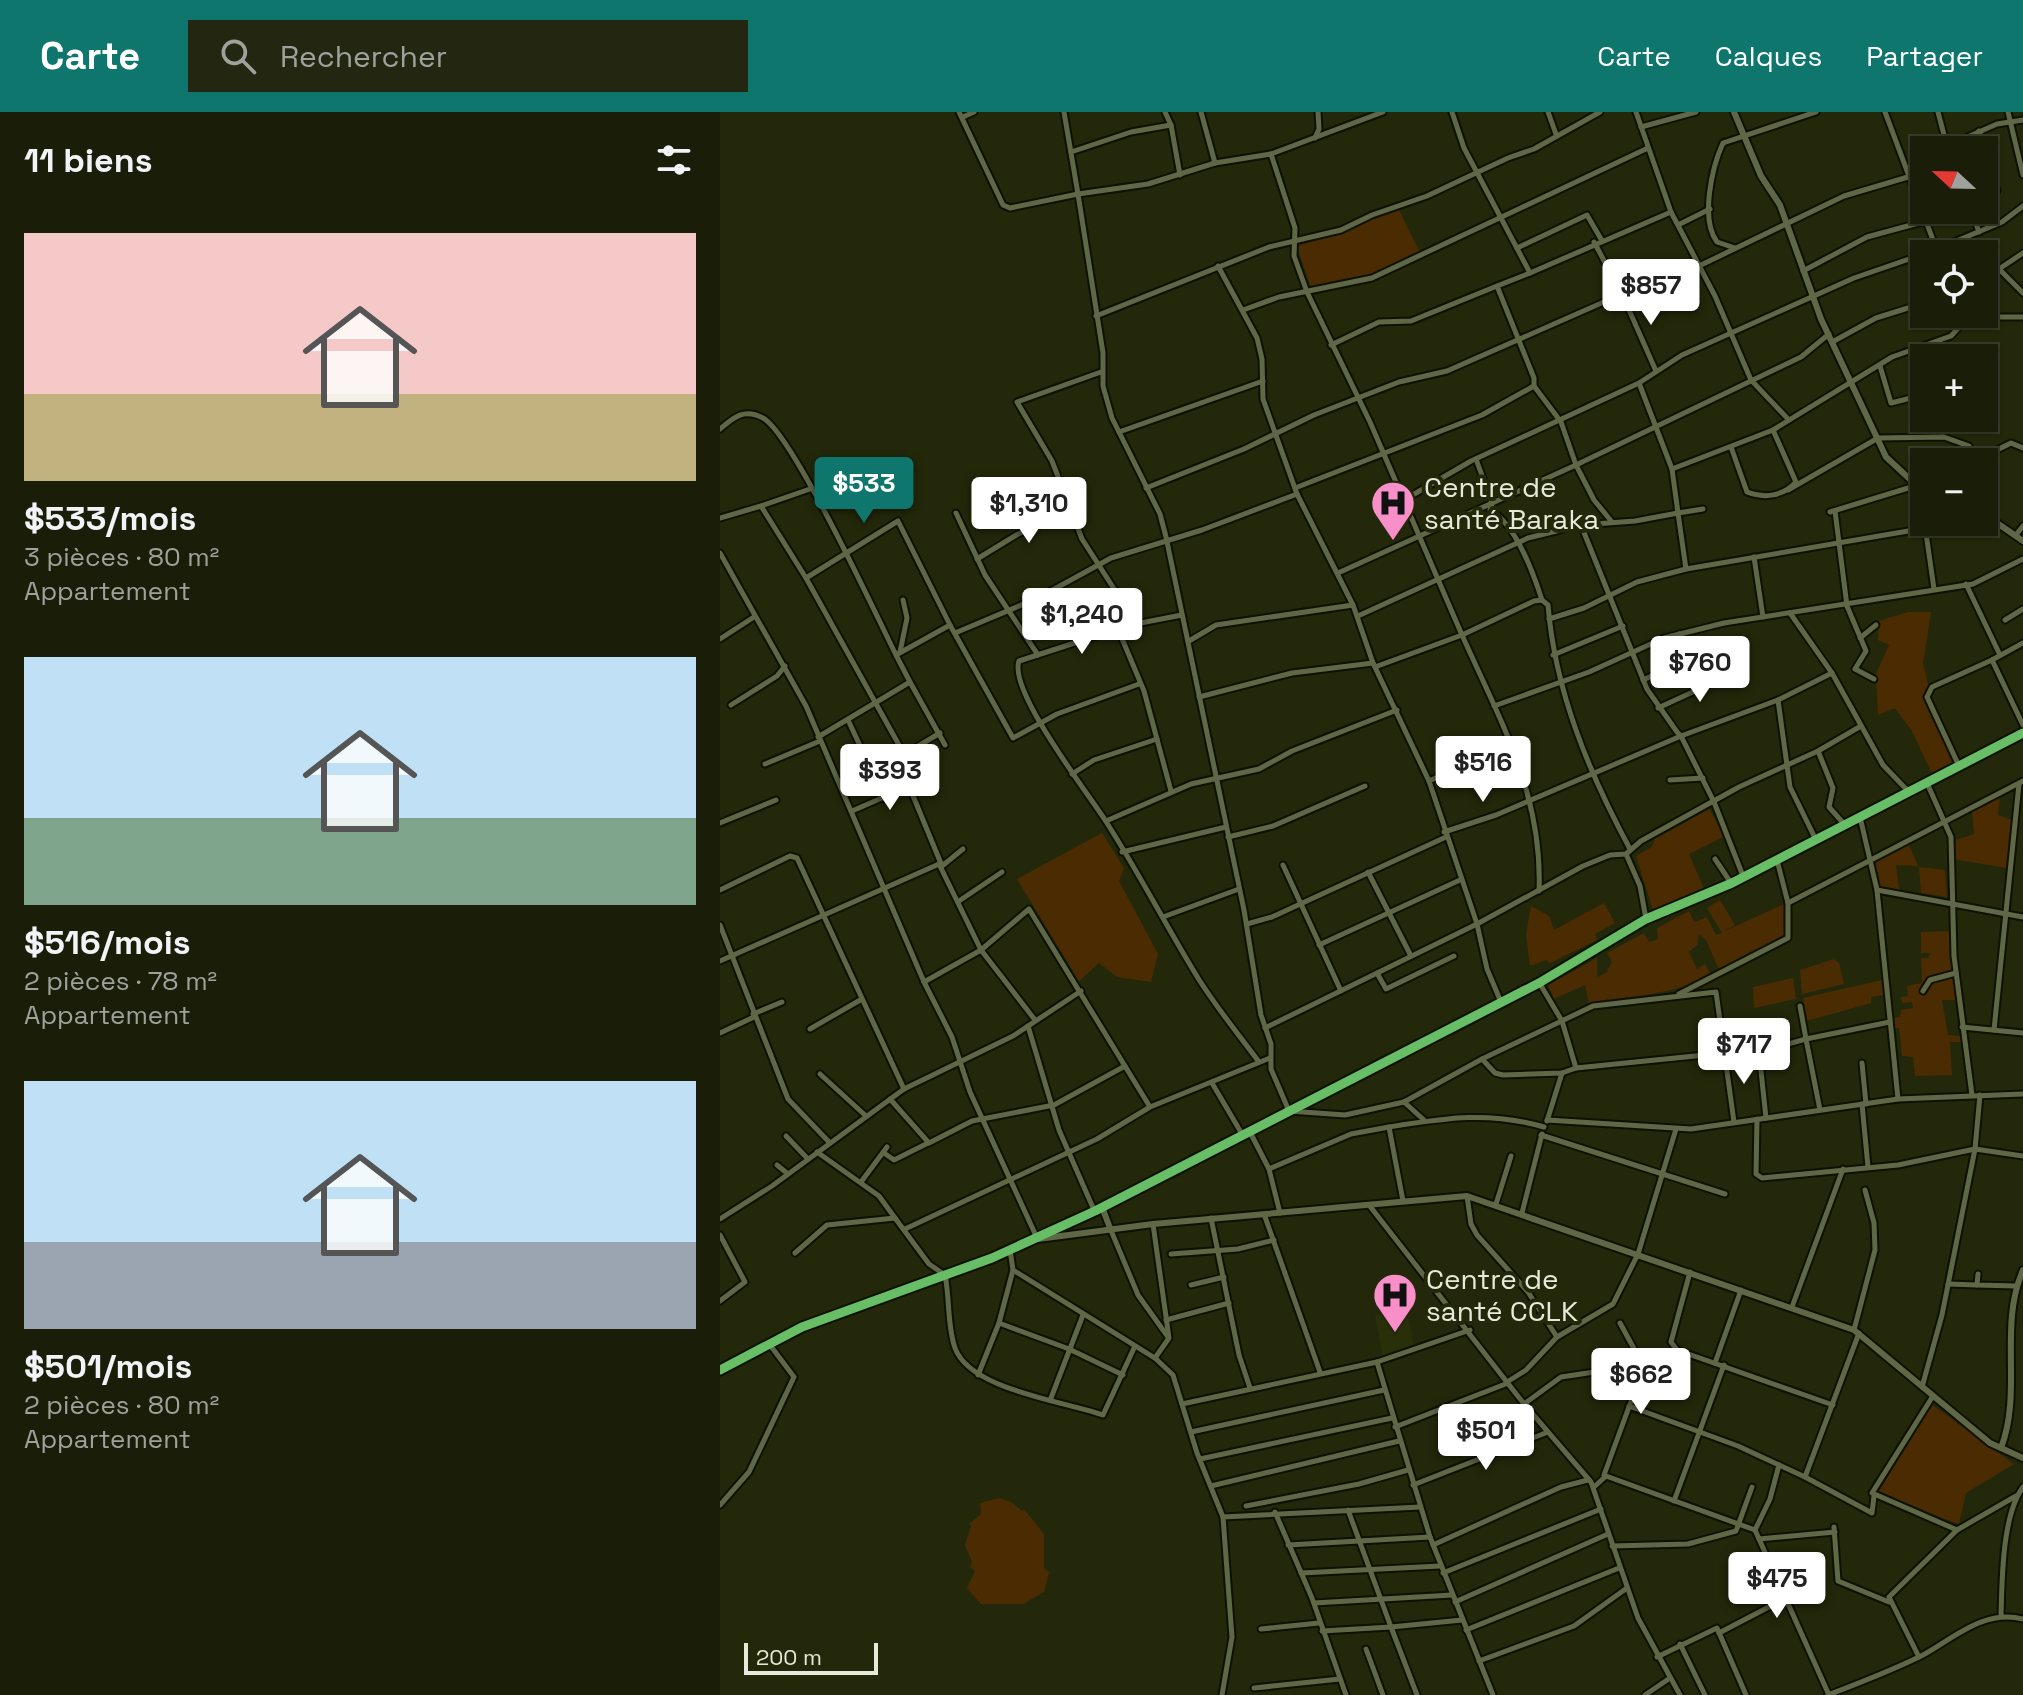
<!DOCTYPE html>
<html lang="fr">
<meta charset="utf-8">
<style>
:root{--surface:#1a1e08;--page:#232712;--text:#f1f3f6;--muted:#9fa29c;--line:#383c29;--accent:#0f766e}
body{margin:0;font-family:"Space Grotesk",sans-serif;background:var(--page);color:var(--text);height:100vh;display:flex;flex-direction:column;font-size:30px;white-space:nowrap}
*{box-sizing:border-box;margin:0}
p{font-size:26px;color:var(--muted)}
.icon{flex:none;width:44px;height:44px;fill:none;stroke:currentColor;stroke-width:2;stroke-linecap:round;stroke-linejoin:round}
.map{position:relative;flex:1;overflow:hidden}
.drawer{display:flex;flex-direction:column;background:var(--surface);width:720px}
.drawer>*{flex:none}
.needle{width:52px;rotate:292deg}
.buttons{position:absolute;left:1190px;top:24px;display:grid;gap:16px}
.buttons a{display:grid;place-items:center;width:88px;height:88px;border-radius:0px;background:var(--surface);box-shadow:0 2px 6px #0004,0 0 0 2px var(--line);font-size:40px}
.scale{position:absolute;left:24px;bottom:20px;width:134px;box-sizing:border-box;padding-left:8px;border:4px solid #e6ead8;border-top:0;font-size:22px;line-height:28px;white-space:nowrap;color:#e6ead8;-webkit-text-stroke:6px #23280a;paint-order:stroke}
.price{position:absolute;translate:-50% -68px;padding:0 18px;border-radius:8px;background:#fff;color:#222;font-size:26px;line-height:52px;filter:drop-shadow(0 2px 4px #0008)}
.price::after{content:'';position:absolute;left:50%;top:48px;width:24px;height:18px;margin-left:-12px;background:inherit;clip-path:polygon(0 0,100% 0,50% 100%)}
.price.current{background:var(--accent);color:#fff}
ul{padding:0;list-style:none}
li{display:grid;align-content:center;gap:16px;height:424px;padding:0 24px}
li span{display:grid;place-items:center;height:248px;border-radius:0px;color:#555}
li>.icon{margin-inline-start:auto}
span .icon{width:144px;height:144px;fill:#fffc;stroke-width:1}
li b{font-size:34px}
h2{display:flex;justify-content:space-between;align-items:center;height:96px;padding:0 24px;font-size:34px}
header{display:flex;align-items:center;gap:48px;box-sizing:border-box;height:112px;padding:0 40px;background:var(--accent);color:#fff}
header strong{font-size:38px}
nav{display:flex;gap:44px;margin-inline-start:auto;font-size:28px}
.search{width:560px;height:72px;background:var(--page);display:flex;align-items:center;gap:20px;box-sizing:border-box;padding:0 28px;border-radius:0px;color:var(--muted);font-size:30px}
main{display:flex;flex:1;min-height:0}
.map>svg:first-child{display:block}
</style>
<header>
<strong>Carte</strong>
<div class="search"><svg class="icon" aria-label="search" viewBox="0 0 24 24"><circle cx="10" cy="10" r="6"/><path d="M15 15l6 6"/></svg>Rechercher</div>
<nav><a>Carte</a><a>Calques</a><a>Partager</a></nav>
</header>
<main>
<section class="drawer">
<h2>11 biens<svg class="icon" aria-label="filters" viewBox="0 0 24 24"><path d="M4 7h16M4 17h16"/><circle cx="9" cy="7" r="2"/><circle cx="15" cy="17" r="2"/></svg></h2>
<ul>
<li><span style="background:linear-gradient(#f6c9c9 65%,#c2b280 0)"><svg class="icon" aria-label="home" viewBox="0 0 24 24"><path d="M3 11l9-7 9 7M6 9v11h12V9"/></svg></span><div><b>$533/mois</b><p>3 pièces · 80 m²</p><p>Appartement</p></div></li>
<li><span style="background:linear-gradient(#bfe0f5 65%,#7fa58c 0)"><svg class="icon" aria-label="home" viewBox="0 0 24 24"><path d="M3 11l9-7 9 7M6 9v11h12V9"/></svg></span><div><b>$516/mois</b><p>2 pièces · 78 m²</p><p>Appartement</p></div></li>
<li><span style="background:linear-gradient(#bfe0f5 65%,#9aa5b1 0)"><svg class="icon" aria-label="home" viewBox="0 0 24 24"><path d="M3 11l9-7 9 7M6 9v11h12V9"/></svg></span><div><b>$501/mois</b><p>2 pièces · 80 m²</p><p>Appartement</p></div></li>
</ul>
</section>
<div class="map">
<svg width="1303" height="1583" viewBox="0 0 1303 1583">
<rect width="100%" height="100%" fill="#23280a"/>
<!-- built -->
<path fill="#292f08" d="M687 1197 694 1236 663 1246 655 1203Z"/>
<!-- green -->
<g fill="#4b2b02">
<path d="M678 96 701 143 645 165 591 176 577 134 637 114Z"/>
<path d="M1188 500H1211L1203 552 1211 584 1238 645 1234 652 1213 664 1192 619 1175 596 1158 603 1156 562 1169 533 1158 528 1159 509Z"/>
<path d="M1280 685 1278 703 1292 708 1287 756 1233 747 1236 728 1254 722 1252 699Z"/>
<path d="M989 697 1005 724 969 742 985 779 935 805 916 744 932 735 935 727Z"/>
<path d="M382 721 404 756 399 769 438 842 431 870 397 865 379 851 359 869 297 767Z"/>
<path d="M1189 733 1198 754 1176 753 1179 778 1160 775 1155 747Z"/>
<path d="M1199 755 1225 758 1227 785 1201 781Z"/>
<path d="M1000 788 1015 813 1003 820 1066 791V824L1000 860 986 828 979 822 977 833 969 840 977 857 985 852 991 863C947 885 915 882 869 892L865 873 834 887 828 873 877 846V865L886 861 892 850 887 841 924 821 929 830 938 827 937 816 969 799 974 810 987 805 996 823 1002 821 987 796Z"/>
<path d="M884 791 895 811 875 822 877 828 830 851 826 848 810 854 806 822 811 794 829 804 834 818Z"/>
<path d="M1229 819 1237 888H1222L1228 923 1241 924 1242 930H1230L1232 963 1195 964 1193 945 1182 944 1179 916H1174L1173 906 1180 905 1181 898 1193 896 1192 890 1182 891 1181 885 1188 884 1187 874 1202 871 1201 846H1209L1210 841H1201V820Z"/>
<path d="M1114 847 1119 851 1124 872 1082 882 1080 858Z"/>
<path d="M1073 866 1076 887 1034 896 1033 875Z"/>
<path d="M1162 868 1164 883 1151 885V891L1087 909 1083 886Z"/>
<path d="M1211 1292 1294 1352 1246 1381 1239 1412 1157 1383Z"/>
<path d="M279 1386 291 1390 302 1399 304 1397 324 1422V1456L329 1460 324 1480 303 1492H261L247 1476 255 1459 250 1455 252 1450 245 1433 251 1414 249 1412 261 1402 260 1391Z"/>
</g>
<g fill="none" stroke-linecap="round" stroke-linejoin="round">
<!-- minor casing -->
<g stroke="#0d1100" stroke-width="9">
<g id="minor">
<path d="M239 0 283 93 290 96 358 82 383 241V274L392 306 440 402 446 425 524 798 541 903 551 932V957L569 999 625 1003 684 990 762 947 873 894 996 880 1014 1010"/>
<path d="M344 0 358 82 428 72 495 51 551 42 663 0"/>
<path d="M445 0 451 13 460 63"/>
<path d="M481 0 495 51"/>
<path d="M732 0 744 36 810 161 777 174 814 266V274"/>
<path d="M828 0 836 22"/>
<path d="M916 0 951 100 995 184 1031 268 1069 308"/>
<path d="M1165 0 1216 136"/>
<path d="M1218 0 1228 38"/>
<path d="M1288 0 1303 63"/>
<path d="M243 5 254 0"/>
<path d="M921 15 976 0"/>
<path d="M1259 19 1277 79"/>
<path d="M595 26 599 17 598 0"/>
<path d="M1227 34 1277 12 1303 8"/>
<path d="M351 40 411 20 451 13"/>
<path d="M551 42 575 116 574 144 587 180 650 310 742 523 655 555"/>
<path d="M1251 98 1259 120"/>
<path d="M960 112 990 97"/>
<path d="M874 130 902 182 936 259"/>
<path d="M797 136 867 103 881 127"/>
<path d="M1015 136 997 130C980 107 992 55 1003 31L1096 0"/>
<path d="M1205 142 1282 110 1303 94"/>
<path d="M498 154 537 226 542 247 543 287 577 382 633 493 653 551 709 669 757 812 767 857 781 890"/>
<path d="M1279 157 1303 141"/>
<path d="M1083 159 1147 125 1206 109"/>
<path d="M810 161 951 100"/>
<path d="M1264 164 1279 157 1303 181"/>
<path d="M523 198 559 185 652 166 928 36"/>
<path d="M1232 202 1241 213"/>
<path d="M376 204 549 135 621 118 652 103 707 84 788 46 814 37 880 0"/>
<path d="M1114 229 1156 206 1204 191"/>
<path d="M611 233 659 210 691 209 777 174"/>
<path d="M1160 254 1171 291 1203 283"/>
<path d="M381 260 297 290 332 349 362 427 407 497 412 513"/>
<path d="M0 317C14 305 24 296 43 306 73 323 156 503 176 543"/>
<path d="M399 320 543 269"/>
<path d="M1011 335 1027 380C1045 387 1063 384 1076 370L1053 318"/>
<path d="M756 347 772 391 770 398C796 412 813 460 822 488"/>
<path d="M1255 349 1291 331 1303 336"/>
<path d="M952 357 1053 318 1172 245 1231 224 1241 213 1268 205H1303"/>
<path d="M426 376 524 337 594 303 679 270 727 259 902 182 979 154 1124 84 1188 65"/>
<path d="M575 376 762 303 814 274 841 310 856 353 618 461"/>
<path d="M1068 378 1158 326 1224 325 1249 334 1255 350"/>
<path d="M684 388 751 349 919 271 962 243 1134 166 1204 142"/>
<path d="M41 394 90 377"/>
<path d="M1115 399 1127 494 1146 539 1135 557 1154 567"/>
<path d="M1110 400 1198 373 1204 409"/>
<path d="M236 401 265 463 318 543"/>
<path d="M0 406 41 394 86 466 178 409 230 513 293 626 337 602 419 572"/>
<path d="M892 410 874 388 856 353 1081 245 1109 222"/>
<path d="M861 413 927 577 957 620 961 624 1058 588 1070 675 1096 728"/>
<path d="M1205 414 1214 477"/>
<path d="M1296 423 1303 414"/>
<path d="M0 441 86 594 204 870 232 925 250 980 317 1126"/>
<path d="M1034 445 1043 505"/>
<path d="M257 447 298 422 352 399"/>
<path d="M966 457 958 401 983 397"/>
<path d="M86 466 199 669"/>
<path d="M1246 472 1280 543"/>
<path d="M1070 501 1112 561 1163 653 1188 679"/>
<path d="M462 503 410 513 299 549C288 578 367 680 385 708 418 759 446 814 478 866 496 895 519 923 539 950"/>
<path d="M638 504 808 426 861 413 915 409 958 401 952 357 919 271"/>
<path d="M829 507 864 496 917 470 966 457 1241 410"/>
<path d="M1285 508 1303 497"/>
<path d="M398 517 424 579 451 679"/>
<path d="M235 521 318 486 391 446 482 418 577 382"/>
<path d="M1140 526 1156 513"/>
<path d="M0 527 34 505"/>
<path d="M469 529 496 513 633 493"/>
<path d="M180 540 187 506 183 488"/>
<path d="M833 543 903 514"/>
<path d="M975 544 990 572"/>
<path d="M1272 548 1303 531"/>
<path d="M923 568 975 544 959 522"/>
<path d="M190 570 225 633"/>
<path d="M479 585 572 561 653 551"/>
<path d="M1058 588 1112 561"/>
<path d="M11 593 57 564 65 554"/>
<path d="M774 594 869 560 944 526 1004 511 1253 472 1303 447"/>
<path d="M938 596 990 572 1015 567"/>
<path d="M128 608 165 687"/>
<path d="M98 625 190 570 176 543 230 513"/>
<path d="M1098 639 1113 676 1109 695 1125 713"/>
<path d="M185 642 220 621"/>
<path d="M45 652 100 629"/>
<path d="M1239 654 1207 585 1212 575 1272 548 1303 613"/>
<path d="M352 662 374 648 437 627"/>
<path d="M950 668 983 666"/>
<path d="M709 669 790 632"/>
<path d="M1207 671 1231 725 1234 844 1252 983"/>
<path d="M189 674 222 754 243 737"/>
<path d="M132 699 196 671"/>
<path d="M1140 705 1157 778 1178 987"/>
<path d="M386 709 471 672 539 657 572 639 677 598"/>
<path d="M0 711 56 688"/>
<path d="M724 720 776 703 961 624 994 690 1023 764"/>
<path d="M508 725 553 714 645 674"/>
<path d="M402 740 506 715"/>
<path d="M906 742 920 774 926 807"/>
<path d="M995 747 1011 771"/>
<path d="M563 753 621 879"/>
<path d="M648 760 691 844"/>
<path d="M0 778 70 744 77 746 184 977"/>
<path d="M1157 778 1303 805"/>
<path d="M819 779C823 683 780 608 742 523L814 489 822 488 828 493C835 579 869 661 910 737"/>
<path d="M239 789 282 760"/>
<path d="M1068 791 1303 669"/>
<path d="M443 805 519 777"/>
<path d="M527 812 552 805 726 725"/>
<path d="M0 813 68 987 109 1030"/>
<path d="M599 833 740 768"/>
<path d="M0 849 219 752 261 838 309 797 430 995 550 946"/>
<path d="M657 861 666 877 734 844"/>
<path d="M204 870 261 838 315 908"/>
<path d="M820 872 842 909 856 956"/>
<path d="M1203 879 1210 868 1236 861"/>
<path d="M959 882 1068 826V791L1057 748"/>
<path d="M33 902 62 890"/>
<path d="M308 914 339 1018 374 1098"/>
<path d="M1242 915 1303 921"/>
<path d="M545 916 757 812 863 754 890 743 906 742 921 729 1019 675 1098 639 1141 614"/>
<path d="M90 917 142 887"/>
<path d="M1274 918 1299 672"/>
<path d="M0 921 34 905"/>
<path d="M762 947 775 961 783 963 842 961 856 956 1005 941"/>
<path d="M1142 951 1146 992"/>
<path d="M100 962 146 1004"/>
<path d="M492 971 522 1022"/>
<path d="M170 987 209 1031 252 1009 334 993 405 954"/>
<path d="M684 990 704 1008"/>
<path d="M1142 992 1148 1055"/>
<path d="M1100 998 1086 927 1170 910"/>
<path d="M1046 1006 1039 940 1086 927 1080 894"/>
<path d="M1037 1007 1036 1062 1042 1066 1178 1053 1255 1037 1303 1044"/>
<path d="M827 1008 971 1017 1178 987 1303 982"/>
<path d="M827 1009 842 961"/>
<path d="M530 1020 549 1057 560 1101"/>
<path d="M821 1023 1005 1082"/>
<path d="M66 1024 88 1047"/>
<path d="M97 1040 159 1084 175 1106"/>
<path d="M164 1041 174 1048 208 1031"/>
<path d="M57 1053 68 1062"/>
<path d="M549 1057 631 1022 669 1015"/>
<path d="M141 1070 167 1035"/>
<path d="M747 1084 751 1112 757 1123 808 1180 837 1225"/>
<path d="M683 1089 669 1015C726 1006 768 999 824 1015"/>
<path d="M776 1092 791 1044"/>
<path d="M649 1093 804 1292 871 1370 918 1506 960 1583"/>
<path d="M802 1101 822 1022"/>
<path d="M544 1102 600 1260"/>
<path d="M491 1106 519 1243 530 1276"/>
<path d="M0 1107 52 1074 184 977 293 924 361 879"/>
<path d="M433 1112 449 1226 435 1246"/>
<path d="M390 1116 418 1183 448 1225"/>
<path d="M185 1117 377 1027 430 995"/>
<path d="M0 1123 25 1170 0 1189"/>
<path d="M290 1138 293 1158 435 1246 453 1263 477 1341 503 1405 512 1525 502 1583"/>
<path d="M75 1141 107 1113 175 1106 209 1152 225 1163C230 1187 227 1213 235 1236 250 1278 344 1289 383 1303L415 1234"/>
<path d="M451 1142 518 1137 554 1128"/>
<path d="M970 1160 951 1230 957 1238 1113 1293"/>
<path d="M1258 1162 1257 1173 1296 1174"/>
<path d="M1228 1172 1257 1173"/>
<path d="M471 1173 504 1165"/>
<path d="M1072 1195 1123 1057"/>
<path d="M446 1208 509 1191"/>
<path d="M279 1211 349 1237 403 1263"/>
<path d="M1134 1218 1155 1138 1154 1111 1145 1078"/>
<path d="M657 1250 710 1425 773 1583"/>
<path d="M995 1251 1021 1178"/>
<path d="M258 1263 279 1211 293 1158"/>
<path d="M787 1270 806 1258 837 1225 893 1192 918 1142 956 1017"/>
<path d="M1202 1275 1222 1203 1255 1037 1260 983"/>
<path d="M1213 1284 1152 1381 1237 1418"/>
<path d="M331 1286 363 1203"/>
<path d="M462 1292 657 1250 750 1218"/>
<path d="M804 1292 841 1265 895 1257 918 1244 900 1211"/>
<path d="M909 1294 1018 1334 1085 1365 1139 1221"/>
<path d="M675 1315 788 1271"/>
<path d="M471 1320 664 1278"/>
<path d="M480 1347 672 1306"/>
<path d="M884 1363 920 1265 907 1252"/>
<path d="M1085 1365 1152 1401 1154 1384"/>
<path d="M693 1373 828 1320"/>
<path d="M491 1374 679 1329"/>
<path d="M874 1375 886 1364 1035 1418 1109 1583"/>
<path d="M954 1389 1004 1253"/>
<path d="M0 1393 29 1360 74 1265 50 1233"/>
<path d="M526 1394 639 1372 688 1358"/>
<path d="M555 1400 592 1486 626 1583"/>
<path d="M503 1405 700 1395"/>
<path d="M1114 1415 1118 1469 1169 1490"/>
<path d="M1035 1418 1050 1387 1059 1353"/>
<path d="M1039 1427 1115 1420"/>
<path d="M568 1433 710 1425"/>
<path d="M713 1433 841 1375 868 1368"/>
<path d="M892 1434 968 1432 1016 1419 1032 1375"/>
<path d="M581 1461 720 1454"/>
<path d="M723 1461 881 1397"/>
<path d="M735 1490 888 1422"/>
<path d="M594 1491 732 1483"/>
<path d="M1281 1504C1282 1469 1282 1403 1303 1375"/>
<path d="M541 1517 599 1511"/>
<path d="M746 1518 899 1456"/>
<path d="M602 1519 671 1515 628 1398"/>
<path d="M999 1521 1064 1487"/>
<path d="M960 1532 985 1583"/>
<path d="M646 1537 663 1583"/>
<path d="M937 1545 997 1516 1026 1583"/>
<path d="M1199 1545 1169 1485 1237 1418 1296 1384"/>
<path d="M759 1549 854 1514 907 1476"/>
<path d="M534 1576 620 1567"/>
<path d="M697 1583 671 1515 742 1508"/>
<path d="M925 1583 950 1566"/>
<path d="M1108 1583C1139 1571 1171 1559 1201 1544 1233 1527 1263 1497 1303 1507"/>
</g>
</g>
<!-- tertiary casing -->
<g stroke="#0d1100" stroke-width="10">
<g id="tertiary">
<path d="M1014 0 1041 64 1060 93 1101 207 1166 345 1194 371 1204 372"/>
<path d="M1264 402 1303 429"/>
<path d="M382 1095 390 1116"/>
<path d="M318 1127 433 1112 747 1084 1134 1218 1270 1331 1303 1346"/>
<path d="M1281 1336C1303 1279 1278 1215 1303 1158"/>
</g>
</g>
<!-- trunk casing -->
<g stroke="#0d1100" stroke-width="13">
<path id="trunk" d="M0 1258 82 1215 272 1146 375 1099 819 871 926 807 1012 771 1303 621"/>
</g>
<!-- minor -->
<use href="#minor" stroke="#606747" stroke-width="5"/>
<!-- tertiary -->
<use href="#tertiary" stroke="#606747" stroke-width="6"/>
<!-- trunk -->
<use href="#trunk" stroke="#68be66" stroke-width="9"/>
</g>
<!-- icons -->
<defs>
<g id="hospital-pin" transform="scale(2.3)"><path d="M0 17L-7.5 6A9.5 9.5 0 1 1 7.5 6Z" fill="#f98fc9" stroke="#23280a"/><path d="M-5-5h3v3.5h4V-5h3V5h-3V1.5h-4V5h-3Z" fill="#111"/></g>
</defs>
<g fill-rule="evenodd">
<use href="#hospital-pin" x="673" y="391"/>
<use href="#hospital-pin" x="675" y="1183"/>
</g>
<g text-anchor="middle" stroke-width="8" stroke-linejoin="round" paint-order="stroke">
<!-- poi labels -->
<g font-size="28" fill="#e6ead8" stroke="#23280a" text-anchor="start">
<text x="704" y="385">Centre de<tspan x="704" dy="32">santé Baraka</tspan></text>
<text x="706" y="1177">Centre de<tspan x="706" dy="32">santé CCLK</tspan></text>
</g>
</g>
</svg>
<div class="buttons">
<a><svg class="needle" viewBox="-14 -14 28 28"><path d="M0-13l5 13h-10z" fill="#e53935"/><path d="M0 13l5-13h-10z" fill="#9fa29c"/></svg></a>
<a><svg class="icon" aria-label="locate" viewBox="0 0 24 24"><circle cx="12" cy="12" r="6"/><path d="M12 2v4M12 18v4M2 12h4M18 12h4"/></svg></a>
<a>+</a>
<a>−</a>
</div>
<div class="scale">200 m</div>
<b class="price" style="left:931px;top:215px">$857</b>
<b class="price current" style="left:144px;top:413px">$533</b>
<b class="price" style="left:309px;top:433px">$1,310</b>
<b class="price" style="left:362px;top:544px">$1,240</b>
<b class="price" style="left:980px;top:592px">$760</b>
<b class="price" style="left:763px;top:692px">$516</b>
<b class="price" style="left:170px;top:700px">$393</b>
<b class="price" style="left:1024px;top:974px">$717</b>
<b class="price" style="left:921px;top:1304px">$662</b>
<b class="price" style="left:766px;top:1360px">$501</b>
<b class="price" style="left:1057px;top:1508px">$475</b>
</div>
</main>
